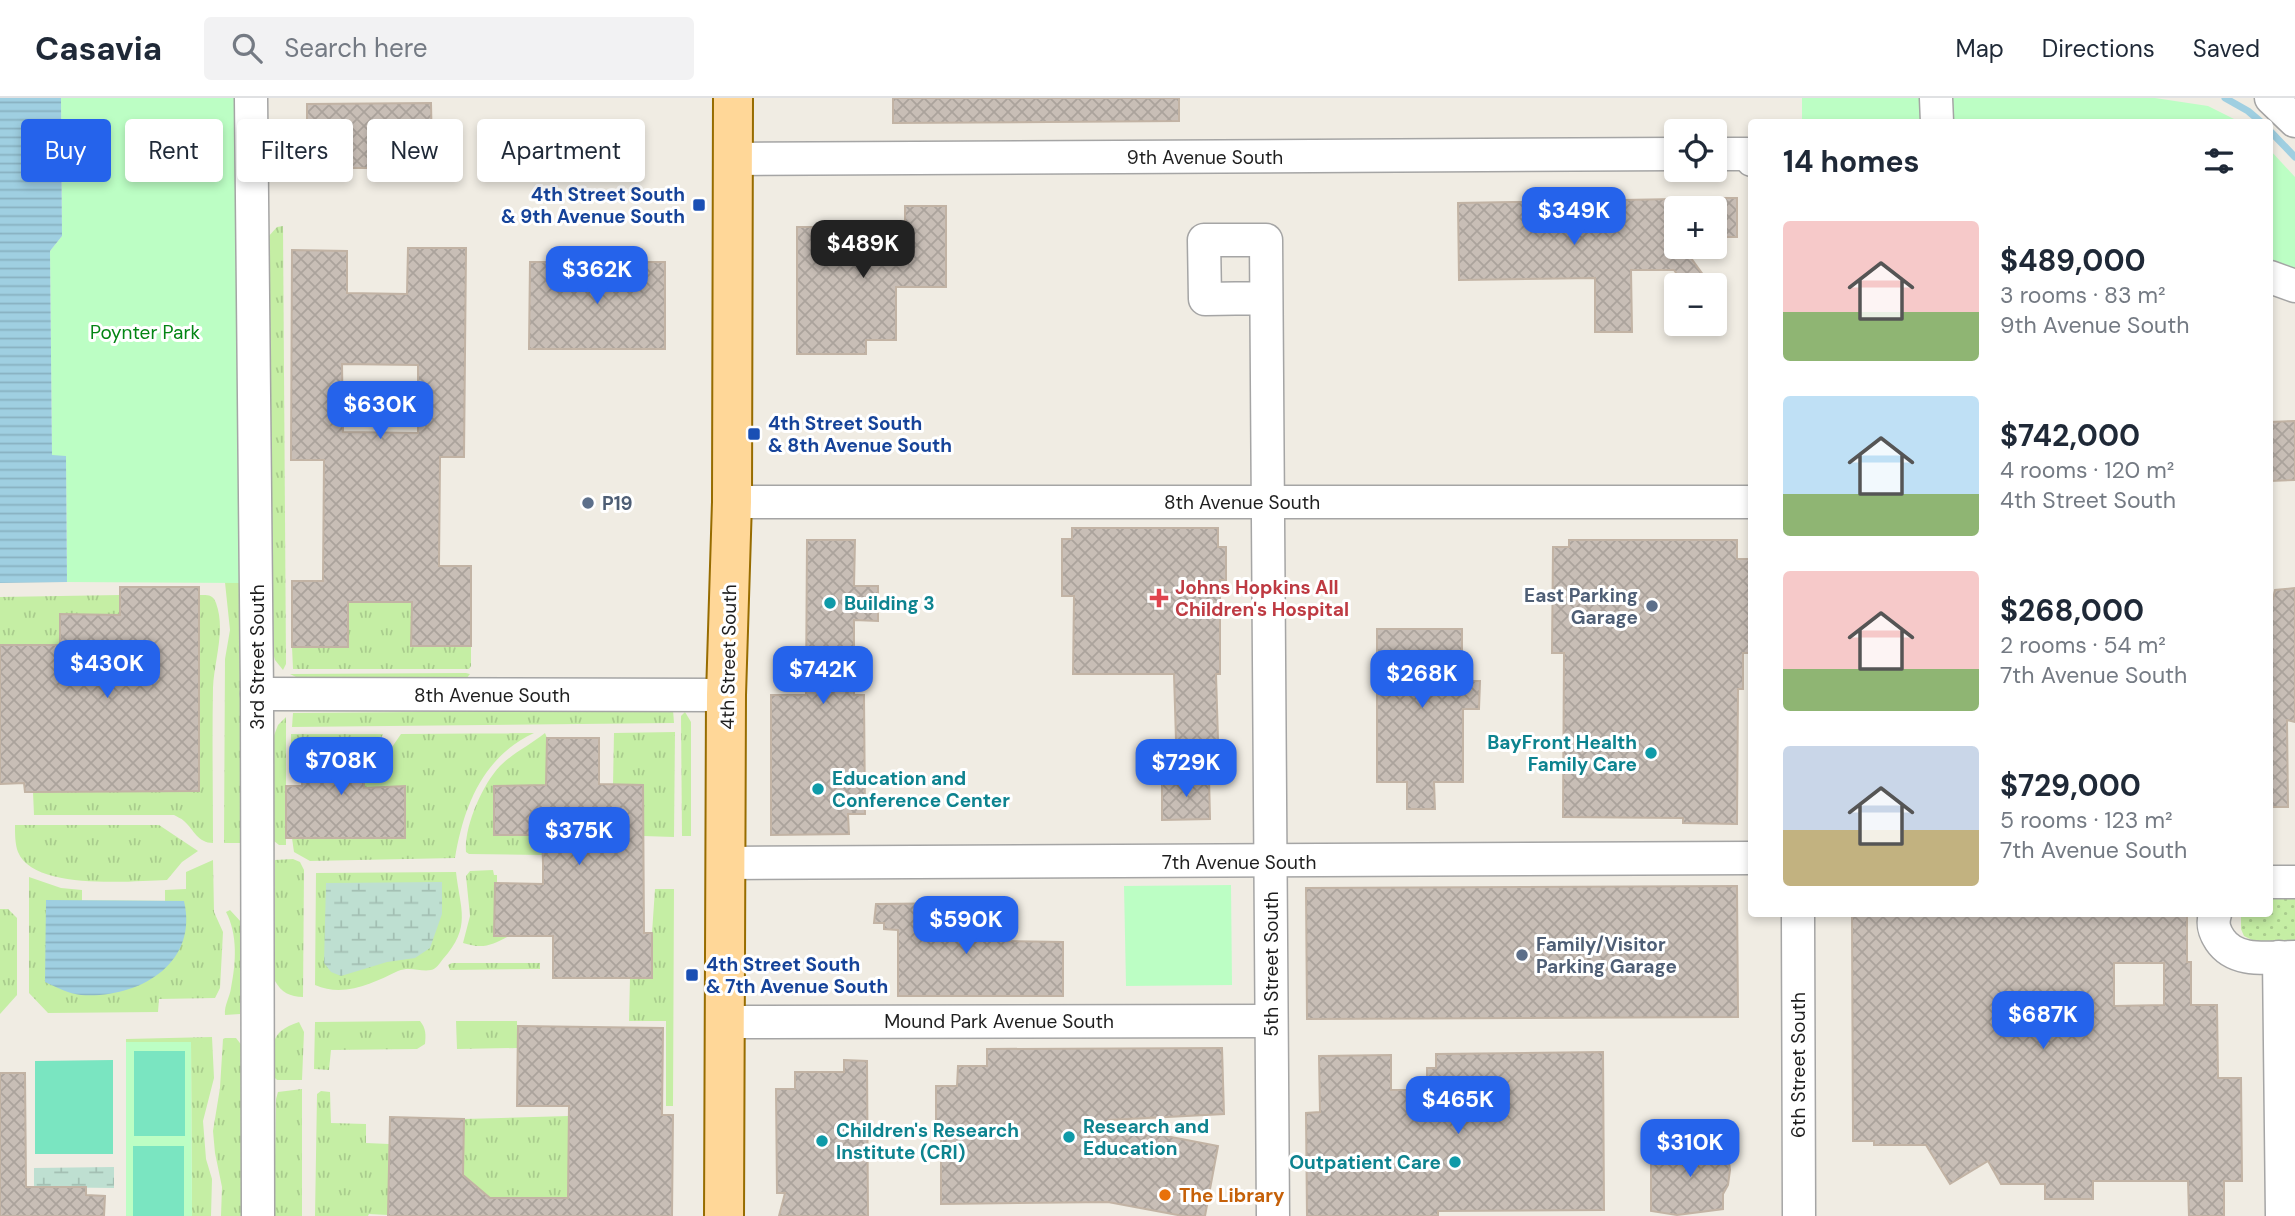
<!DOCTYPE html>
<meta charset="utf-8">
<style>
:root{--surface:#fff;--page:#f2f2f3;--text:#1f2937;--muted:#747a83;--line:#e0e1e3;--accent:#2563eb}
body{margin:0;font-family:"DM Sans",sans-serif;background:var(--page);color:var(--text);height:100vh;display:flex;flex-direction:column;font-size:26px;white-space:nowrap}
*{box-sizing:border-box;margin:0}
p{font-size:23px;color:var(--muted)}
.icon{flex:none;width:38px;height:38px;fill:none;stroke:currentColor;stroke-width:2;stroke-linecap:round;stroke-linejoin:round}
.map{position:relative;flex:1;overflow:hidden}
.side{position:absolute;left:1748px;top:21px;width:525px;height:798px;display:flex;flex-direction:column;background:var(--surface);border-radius:7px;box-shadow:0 4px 10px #0003}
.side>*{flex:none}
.top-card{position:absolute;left:21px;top:21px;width:665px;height:63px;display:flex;gap:14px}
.fabs{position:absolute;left:1664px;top:21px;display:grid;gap:14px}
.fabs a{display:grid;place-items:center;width:63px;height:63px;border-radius:7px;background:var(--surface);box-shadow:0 4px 10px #0003;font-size:35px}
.price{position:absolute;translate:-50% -60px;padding:0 16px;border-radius:14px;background:var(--accent);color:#fff;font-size:23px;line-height:46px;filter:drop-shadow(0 2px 4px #0008)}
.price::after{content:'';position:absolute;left:50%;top:42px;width:21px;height:16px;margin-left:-10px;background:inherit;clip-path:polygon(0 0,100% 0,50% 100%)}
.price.active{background:#222;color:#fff}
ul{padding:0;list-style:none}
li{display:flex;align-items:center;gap:21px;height:175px;padding:0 35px}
li span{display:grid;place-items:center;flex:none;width:196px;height:140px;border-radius:7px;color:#555}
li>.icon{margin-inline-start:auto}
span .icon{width:84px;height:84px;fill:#fffc;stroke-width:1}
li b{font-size:30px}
h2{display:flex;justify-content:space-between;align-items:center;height:84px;padding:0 35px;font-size:30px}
.tag{padding:0 24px;border-radius:7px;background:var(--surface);box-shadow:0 4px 10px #0003;font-size:24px;line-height:63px}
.tag.active{background:var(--accent);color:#fff}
header{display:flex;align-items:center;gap:42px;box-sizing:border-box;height:98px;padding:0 35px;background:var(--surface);border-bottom:2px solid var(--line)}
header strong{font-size:33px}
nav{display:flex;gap:38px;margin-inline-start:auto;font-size:24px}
.search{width:490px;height:63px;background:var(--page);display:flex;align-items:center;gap:18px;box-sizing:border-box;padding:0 24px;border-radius:7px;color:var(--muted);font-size:26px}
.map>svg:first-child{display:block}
</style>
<header>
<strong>Casavia</strong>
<div class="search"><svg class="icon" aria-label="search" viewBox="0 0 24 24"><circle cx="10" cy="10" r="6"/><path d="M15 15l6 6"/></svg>Search here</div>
<nav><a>Map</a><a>Directions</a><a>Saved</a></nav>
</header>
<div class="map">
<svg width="2295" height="1118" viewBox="0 0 2295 1118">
<defs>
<pattern id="grass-tufts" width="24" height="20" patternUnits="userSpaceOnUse" patternTransform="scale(1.75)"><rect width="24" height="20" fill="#c5eea4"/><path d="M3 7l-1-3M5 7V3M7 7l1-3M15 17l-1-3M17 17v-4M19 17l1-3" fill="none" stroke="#a9cc8d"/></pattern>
<pattern id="wetland-marsh" width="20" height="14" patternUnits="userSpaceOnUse" patternTransform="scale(1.75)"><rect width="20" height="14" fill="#bedfd1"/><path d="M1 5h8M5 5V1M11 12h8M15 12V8" fill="none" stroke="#a3bfb3"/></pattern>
<pattern id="garden-dots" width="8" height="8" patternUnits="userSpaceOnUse" patternTransform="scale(1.75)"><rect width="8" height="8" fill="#c5eea4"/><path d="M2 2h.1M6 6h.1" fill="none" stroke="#a9cc8d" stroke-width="1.8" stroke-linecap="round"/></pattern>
<pattern id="water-rules" width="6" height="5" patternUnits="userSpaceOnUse" patternTransform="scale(1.75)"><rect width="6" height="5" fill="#9fcfe1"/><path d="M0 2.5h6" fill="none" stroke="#88b1c1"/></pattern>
<pattern id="building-cross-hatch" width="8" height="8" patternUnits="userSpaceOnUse" patternTransform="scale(1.75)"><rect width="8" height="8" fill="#c8beb6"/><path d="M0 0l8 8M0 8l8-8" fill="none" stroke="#aba39c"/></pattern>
</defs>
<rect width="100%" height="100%" fill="#f0ece3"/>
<!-- grass -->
<g fill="url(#grass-tufts)">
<path d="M234 0 240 528V745H224L225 561 230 532 224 475Z"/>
<path d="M283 128 286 566 283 572 275 562 272 551 268 139 277 129Z"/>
<path d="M120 497V517H60V547H0V499Z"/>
<path d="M199 497C207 497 213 496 216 505 226 532 214 563 213 590 212 642 213 694 213 745 198 745 194 732 184 723 181 720 177 719 174 717H34L33 694 199 693Z"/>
<path d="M348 504H412L411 547 471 548V568L469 571H293L292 549H348Z"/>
<path d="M290 576 466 575 470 576 466 581H300Z"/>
<path d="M673 612 674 625 292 629 293 615Z"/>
<path d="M685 614 691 624V738H682L681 618Z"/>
<path d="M286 619V747H279L274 743 273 640 278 627Z"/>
<path d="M675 634 674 739 643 738 613 687 614 635Z"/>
<path d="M534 635C483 659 464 707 455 760L310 763 294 754 292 740H405V689L364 690V671H377L401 636Z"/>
<path d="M545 635 547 640 546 687 494 688V737H542V757L469 756 466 754C464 729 482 687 500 668 513 655 530 647 545 635Z"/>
<path d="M291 636H383L370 665H363L362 644 303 643 302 654H291Z"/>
<path d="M15 727H159L198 753 182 764 167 782C132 783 34 793 18 754 15 746 15 736 15 727Z"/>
<path d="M293 761 300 764 304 772 303 899C290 899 281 894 275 883V762Z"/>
<path d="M213 762 214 814 223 834 220 890 215 900 159 901 158 914 48 915 29 895V779L61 790 82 792V803L46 802 184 803H165V792L186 791V774Z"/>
<path d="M493 772 494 777H497V785L495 786 494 837 509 838C491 848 482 851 463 845L470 818 466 778 470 773Z"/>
<path d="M456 774C460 811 472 829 443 861 440 865 436 871 431 872 420 874 410 868 398 873 373 885 344 900 315 887L316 775Z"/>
<path d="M655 791H674L673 1008H666V923H629L630 880 652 835Z"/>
<path d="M0 811H8L17 820V897L0 916Z"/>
<path d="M230 812 242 825 240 916 225 917C224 907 230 899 231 890 236 865 238 837 226 814Z"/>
<path d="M452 865H540V871L450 872 448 867Z"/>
<path d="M420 923C426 930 426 937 425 946L417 951 331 952 329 972 314 971 315 924Z"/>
<path d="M456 923H517V950L457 951Z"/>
<path d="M299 924 304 934 302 982H277L273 978C272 949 268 934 299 924Z"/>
<path d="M212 939 214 980 203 1023 206 1061 212 1081 211 1118H192L191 945 126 944V941Z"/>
<path d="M225 940H236L243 949 246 1118H221L222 1089 215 1055 213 1033 220 990 223 941Z"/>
<path d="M302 991V1118H274L276 1001 278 994Z"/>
<path d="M321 993 330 994 331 1025 366 1026V1045L389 1046 388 1117 369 1116 368 1118H315L317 996Z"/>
<path d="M568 1018V1100H490L463 1077 464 1021Z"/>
</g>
<!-- wetland -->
<g fill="url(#wetland-marsh)">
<path d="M442 784V816L430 850 415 860 387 864 341 878 331 874 324 865 326 785Z"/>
<path d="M114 1069V1090L34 1089V1070Z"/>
</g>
<!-- park -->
<g fill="#bcfec4">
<path d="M61 0H239V485L67 484 66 358H52L50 153 62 138Z"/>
<path d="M1802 0H2155L2208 8 2240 24H1802Z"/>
<path d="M2270 52 2295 79V173L2270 165Z"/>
<path d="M1231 787 1232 887 1126 888 1124 788Z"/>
<path d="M126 944H191L192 1118H126Z"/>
</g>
<!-- garden -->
<path fill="url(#garden-dots)" d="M2270 800H2295V842L2254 843 2244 838 2241 831V816H2270Z"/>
<!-- pitch -->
<g fill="#7ae5c1">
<rect x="134" y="953" width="51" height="85"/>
<path d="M113 962V1056H35V963Z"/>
<rect x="133" y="1048" width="51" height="70"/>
</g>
<!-- water -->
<g fill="url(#water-rules)">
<path d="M0 0H61L62 138 50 153 52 357 66 358 67 484 0 485Z"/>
<path d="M46 802 184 803C199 867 137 901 81 897 69 896 56 889 45 884Z"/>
</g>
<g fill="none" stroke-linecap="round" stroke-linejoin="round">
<!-- stream -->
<g stroke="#9fcfe1" stroke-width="7">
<path d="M2225 0 2248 13 2261 24"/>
<path d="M2270 33 2295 59"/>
</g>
</g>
<!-- building -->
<g fill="url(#building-cross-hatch)" stroke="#c2b3a4" stroke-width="2" fill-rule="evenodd">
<path d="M893 0H1179V23L893 25Z"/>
<path d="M431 5 432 53H436V70H307V6Z"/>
<rect x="1715" y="100" width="22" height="39"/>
<path d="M1676 101V149H1683L1704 178 1679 179 1674 172H1631L1632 234H1595V180L1459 182 1458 105Z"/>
<path d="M905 108H946V189H896V242H866V256H797V129H870V142H905Z"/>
<path d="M408 150H466L464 359H440L439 468H471V548H411L412 504H348V549H292V483H323L324 362H291L292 152 347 153V195L407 196ZM342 266 418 267V335L343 334Z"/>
<path d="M530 164H665V251H529Z"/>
<path d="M2295 323V382L2270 383V324Z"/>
<path d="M1072 430H1218V449H1226V482H1220V576H1216L1218 642H1176L1174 576H1073L1074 498H1062V441H1072Z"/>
<path d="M807 442H855L854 488H878V523L854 522V597H864L865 716H848L849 736 771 737V597H806Z"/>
<path d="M1569 442H1737V461H1752V555H1743V591H1738L1737 726 1683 725V720L1563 719 1564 555H1552L1553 449H1569Z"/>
<path d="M120 489H199V693L33 694H25L24 685 0 686V547H60V516L120 517Z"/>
<path d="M2295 490V624L2287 622 2288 709H2270V500L2273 501 2275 492Z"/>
<path d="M1377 531H1462V583H1480L1479 611H1463V684H1434L1435 711H1407V684H1377Z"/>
<path d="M547 640H599V686L643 687 644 835H652V880H553V838H494L495 785 543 786V765L542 737H494V688L546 687Z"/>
<path d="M303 643 363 644 364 690 405 688V740H286V688H302Z"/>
<path d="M1162 680H1209L1210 721 1162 722Z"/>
<path d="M1737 788 1738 919 1307 921 1306 790Z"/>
<path d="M967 805V838L1003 840V843L1063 844V898H898V832L884 831V825H874L876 806Z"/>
<path d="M1852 816H2187V864H2191V907H2217L2218 980H2241L2242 1083H2224V1118H2189L2188 1083H2093V1101H2045V1086H2001L1988 1063 1950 1086 1926 1047H1874V1043H1853ZM2114 865H2164V907L2114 908Z"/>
<path d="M518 928 663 930 662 1017H673L672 1118H388L390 1019 464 1021 463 1077 490 1100H568L569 1008H517Z"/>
<path d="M1222 950 1224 1016 1109 1022V1027L1218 1048 1205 1118H1183L1108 1104 941 1106V1033H936V988H957L958 968H987V951Z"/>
<path d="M1603 954 1604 1112 1438 1113V1118H1307L1306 1015 1320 1014 1319 958 1391 957V992H1427V970H1436V956Z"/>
<path d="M844 962 867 963 868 1118H779L785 1095H777L776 991H795V974H844Z"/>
<path d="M0 975H25L26 1089H86V1097L105 1098 104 1118H0Z"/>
<path d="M1723 1042 1728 1056 1730 1072 1728 1087 1723 1096V1111L1677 1117 1651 1113V1054H1687L1688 1043Z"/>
</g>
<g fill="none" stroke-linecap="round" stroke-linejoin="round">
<!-- minor casing -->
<g stroke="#a5a5a5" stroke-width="35">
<g id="minor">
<path d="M251 0 257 596 258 1118"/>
<path d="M1936 0 1937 24"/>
<path d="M2271 0 2295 23"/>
<path d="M1715 56H1747L1752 62"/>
<path d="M734 61 1676 56"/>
<path d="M2270 179 2295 188"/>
<path d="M1266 200 1205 201 1204 142H1266L1273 1118"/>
<path d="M732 404H1752"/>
<path d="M257 596 726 597"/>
<path d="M726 765 1752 760"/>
<path d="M2270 784H2295"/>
<path d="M1798 816 1799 1118"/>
<path d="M2215 816C2212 826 2214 833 2220 842 2236 866 2270 859 2295 859"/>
<path d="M2279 859 2282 1118"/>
<path d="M726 924 1271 923"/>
</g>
</g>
<!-- major casing -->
<g stroke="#976c00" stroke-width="42">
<path id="major" d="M724 1118 726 597 732 404 733 0"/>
</g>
<!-- minor -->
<use href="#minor" stroke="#fff" stroke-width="32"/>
<!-- major -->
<use href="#major" stroke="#ffd798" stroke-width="38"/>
</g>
<!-- markers -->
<g fill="#1a4fb4" stroke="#fff" stroke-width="2.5">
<rect x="692" y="100" width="14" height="14" rx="3.5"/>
<rect x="747" y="329" width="14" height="14" rx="3.5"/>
<rect x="685" y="870" width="14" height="14" rx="3.5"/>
</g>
<g fill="#5c6f8a" stroke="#fff" stroke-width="2.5">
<circle cx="588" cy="405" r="7"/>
<circle cx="1652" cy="508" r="7"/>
<circle cx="1522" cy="857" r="7"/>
</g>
<path fill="#e0444e" stroke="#fff" stroke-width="2.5" d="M1155.5 489.5h7v7h7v7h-7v7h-7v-7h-7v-7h7z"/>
<g fill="#0f9aa8" stroke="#fff" stroke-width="2.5">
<circle cx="830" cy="505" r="7"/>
<circle cx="1651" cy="655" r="7"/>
<circle cx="818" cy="691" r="7"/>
<circle cx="1069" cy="1039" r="7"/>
<circle cx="822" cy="1043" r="7"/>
<circle cx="1455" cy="1064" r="7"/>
</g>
<circle fill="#e8710a" stroke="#fff" stroke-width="2.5" cx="1165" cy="1097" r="7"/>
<g text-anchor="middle" stroke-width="6" stroke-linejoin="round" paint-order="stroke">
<!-- street labels -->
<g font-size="19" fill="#1e1e1e" stroke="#fff">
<text x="1205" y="66">9th Avenue South</text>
<text x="1242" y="411">8th Avenue South</text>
<text transform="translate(257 559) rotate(-90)" y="7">3rd Street South</text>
<text transform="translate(728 559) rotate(-89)" y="7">4th Street South</text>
<text x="492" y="604">8th Avenue South</text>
<text x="1239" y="771">7th Avenue South</text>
<text transform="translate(1271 866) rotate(-90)" y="7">5th Street South</text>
<text x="999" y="930">Mound Park Avenue South</text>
<text transform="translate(1798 967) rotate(-90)" y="7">6th Street South</text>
</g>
<!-- transit labels -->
<g font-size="19" font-weight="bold" fill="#164399" stroke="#fff" text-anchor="start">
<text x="685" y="103" text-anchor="end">4th Street South<tspan x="685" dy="22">&amp; 9th Avenue South</tspan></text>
<text x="768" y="332">4th Street South<tspan x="768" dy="22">&amp; 8th Avenue South</tspan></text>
<text x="706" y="873">4th Street South<tspan x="706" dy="22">&amp; 7th Avenue South</tspan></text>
</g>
<!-- park labels -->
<g font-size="19" fill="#038514" stroke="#fff">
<text x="145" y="241">Poynter Park</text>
</g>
<!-- service labels -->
<g font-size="19" font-weight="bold" fill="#4e5e75" stroke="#fff" text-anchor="start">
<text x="602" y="412">P19</text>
<text x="1638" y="504" text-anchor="end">East Parking<tspan x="1638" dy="22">Garage</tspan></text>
<text x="1536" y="853">Family/Visitor<tspan x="1536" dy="22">Parking Garage</tspan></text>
</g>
<!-- health labels -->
<g font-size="19" font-weight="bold" fill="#be3a42" stroke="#fff" text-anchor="start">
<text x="1175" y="496">Johns Hopkins All<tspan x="1175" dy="22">Children's Hospital</tspan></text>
</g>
<!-- culture labels -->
<g font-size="19" font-weight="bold" fill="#0d838f" stroke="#fff" text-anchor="start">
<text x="844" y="512">Building 3</text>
<text x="1637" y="651" text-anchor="end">BayFront Health<tspan x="1637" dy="22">Family Care</tspan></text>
<text x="832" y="687">Education and<tspan x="832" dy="22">Conference Center</tspan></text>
<text x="1083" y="1035">Research and<tspan x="1083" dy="22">Education</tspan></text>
<text x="836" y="1039">Children's Research<tspan x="836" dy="22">Institute (CRI)</tspan></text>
<text x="1441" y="1071" text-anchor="end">Outpatient Care</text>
</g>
<!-- food labels -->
<g font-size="19" font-weight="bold" fill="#c56008" stroke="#fff" text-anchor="start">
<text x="1179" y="1104">The Library</text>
</g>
</g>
</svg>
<div class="fabs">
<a><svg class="icon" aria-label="locate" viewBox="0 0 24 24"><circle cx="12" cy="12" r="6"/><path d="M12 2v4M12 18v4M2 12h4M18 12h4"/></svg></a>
<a>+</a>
<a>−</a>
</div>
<b class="price" style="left:1574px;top:149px">$349K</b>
<b class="price active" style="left:863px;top:182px">$489K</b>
<b class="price" style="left:597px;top:208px">$362K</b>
<b class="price" style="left:380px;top:343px">$630K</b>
<b class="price" style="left:107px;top:602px">$430K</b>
<b class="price" style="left:823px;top:608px">$742K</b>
<b class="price" style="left:1422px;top:612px">$268K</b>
<b class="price" style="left:341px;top:699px">$708K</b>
<b class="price" style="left:1186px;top:701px">$729K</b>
<b class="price" style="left:579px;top:769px">$375K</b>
<b class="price" style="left:966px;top:858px">$590K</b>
<b class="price" style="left:2043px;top:953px">$687K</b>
<b class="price" style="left:1458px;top:1038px">$465K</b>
<b class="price" style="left:1690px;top:1081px">$310K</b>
<div class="top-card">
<a class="tag active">Buy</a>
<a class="tag">Rent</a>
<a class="tag">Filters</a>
<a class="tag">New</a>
<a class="tag">Apartment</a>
</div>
<section class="side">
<h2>14 homes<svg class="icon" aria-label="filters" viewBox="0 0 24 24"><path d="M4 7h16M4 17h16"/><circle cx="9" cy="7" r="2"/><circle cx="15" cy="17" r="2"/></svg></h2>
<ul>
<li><span style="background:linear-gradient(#f6c9c9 65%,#8fb573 0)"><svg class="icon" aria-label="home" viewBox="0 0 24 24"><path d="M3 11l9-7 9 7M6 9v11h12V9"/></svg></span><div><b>$489,000</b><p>3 rooms · 83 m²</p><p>9th Avenue South</p></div></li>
<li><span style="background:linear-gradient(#bfe0f5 70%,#8fb573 0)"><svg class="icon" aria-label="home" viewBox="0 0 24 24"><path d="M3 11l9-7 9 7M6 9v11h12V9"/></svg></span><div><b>$742,000</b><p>4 rooms · 120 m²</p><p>4th Street South</p></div></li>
<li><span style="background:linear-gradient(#f6c9c9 70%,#8fb573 0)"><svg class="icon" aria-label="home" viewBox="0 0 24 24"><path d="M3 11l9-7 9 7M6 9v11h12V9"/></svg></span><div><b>$268,000</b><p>2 rooms · 54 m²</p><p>7th Avenue South</p></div></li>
<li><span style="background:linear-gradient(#c9d6e8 60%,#c2b280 0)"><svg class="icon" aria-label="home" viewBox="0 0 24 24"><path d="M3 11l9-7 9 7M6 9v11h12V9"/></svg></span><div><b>$729,000</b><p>5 rooms · 123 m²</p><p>7th Avenue South</p></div></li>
</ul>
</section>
</div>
